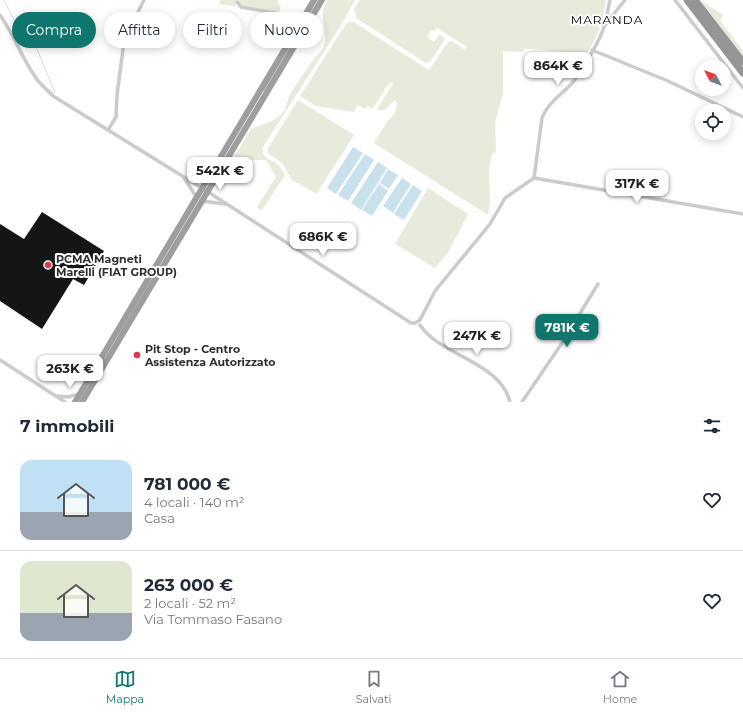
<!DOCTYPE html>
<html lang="it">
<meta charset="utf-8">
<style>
:root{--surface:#fff;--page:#f2f2f3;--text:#1f2937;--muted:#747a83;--line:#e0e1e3;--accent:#0f766e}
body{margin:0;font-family:Montserrat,sans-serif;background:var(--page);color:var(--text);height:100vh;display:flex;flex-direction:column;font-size:15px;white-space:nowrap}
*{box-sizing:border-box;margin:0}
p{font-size:13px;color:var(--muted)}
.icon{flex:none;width:22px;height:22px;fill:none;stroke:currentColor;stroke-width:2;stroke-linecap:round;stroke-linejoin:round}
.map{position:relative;height:402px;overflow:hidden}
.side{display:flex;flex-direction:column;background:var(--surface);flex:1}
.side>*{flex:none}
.hud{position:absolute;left:12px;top:12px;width:400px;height:36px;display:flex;gap:8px}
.needle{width:26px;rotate:311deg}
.controls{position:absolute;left:695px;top:60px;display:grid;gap:8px}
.controls a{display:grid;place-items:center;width:36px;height:36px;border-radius:50%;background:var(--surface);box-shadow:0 2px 10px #0003;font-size:20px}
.price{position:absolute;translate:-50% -34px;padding:0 9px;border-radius:8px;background:#fff;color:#222;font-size:13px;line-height:26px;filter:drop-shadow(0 1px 2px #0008)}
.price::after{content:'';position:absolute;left:50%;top:24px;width:12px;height:9px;margin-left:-6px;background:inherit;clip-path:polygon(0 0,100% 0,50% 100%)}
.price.selected{background:var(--accent);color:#fff}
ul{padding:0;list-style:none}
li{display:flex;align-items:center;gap:12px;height:100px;padding:0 20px}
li+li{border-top:1px solid var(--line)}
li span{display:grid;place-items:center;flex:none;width:112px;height:80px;border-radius:12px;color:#555}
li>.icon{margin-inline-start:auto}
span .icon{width:48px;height:48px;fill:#fffc;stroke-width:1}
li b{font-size:17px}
h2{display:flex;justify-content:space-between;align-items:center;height:48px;padding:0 20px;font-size:17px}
.pill{padding:0 14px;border-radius:18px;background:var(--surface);box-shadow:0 2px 10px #0003;font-size:14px;line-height:36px}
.pill.selected{background:var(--accent);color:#fff}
.menu{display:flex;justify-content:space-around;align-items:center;height:56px;border-top:1px solid var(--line);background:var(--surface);font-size:11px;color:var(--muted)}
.menu a{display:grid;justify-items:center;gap:2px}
.menu .selected{color:var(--accent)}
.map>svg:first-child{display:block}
</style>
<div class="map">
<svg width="743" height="402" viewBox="0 0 743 402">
<rect width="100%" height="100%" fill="#fff"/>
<!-- green -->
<g fill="#e6ebdc">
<path d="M220 0H278L279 5H281L279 12 241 5 238 4 239 1 236 0 235 6 219 4Z"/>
<path d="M328 0H355L341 25 263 147C261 160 273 159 279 166 281 168 283 172 285 175L262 210H260L257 207 276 177 266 160H230L239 149 251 129 274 120 281 115 285 109 290 94 315 57C332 45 322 30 323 12 323 8 326 4 328 0Z"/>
<path d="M360 0H606L602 24H598V27L600 29 587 54 532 49H524L523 52 503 51V93L495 123 496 152 492 154 489 168 490 201 488 215 374 143 387 122 395 113 397 104 396 100C388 103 387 114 377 109L393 84 391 82 384 89 385 90 372 109 368 106 365 109 358 105 354 112 316 106 300 96 346 24 352 21 429 70 448 42 452 41 465 50 467 47 437 28 434 31 431 30 427 37 434 42 440 34 445 39 430 62 426 63 356 18 354 9Z"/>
<path d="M700 0 723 15 720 20 743 51V56Z"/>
<path d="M298 100 354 135 317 193H315L292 180 282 163 269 154 267 150Z"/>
<path d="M428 188 468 214 449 251 435 268 395 244Z"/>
</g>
<!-- water -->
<g fill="#c9e1eb">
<path d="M353 147 363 153 336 194 327 188Z"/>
<path d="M365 154 374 160 348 201 338 195Z"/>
<path d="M378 162 387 168 361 210 351 203Z"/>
<path d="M388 169 398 175 389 189 380 183Z"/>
<path d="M402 178 411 184 393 213 383 206Z"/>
<path d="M379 184 388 191 372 216 362 210Z"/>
<path d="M413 185 422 191 404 220 394 214Z"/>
</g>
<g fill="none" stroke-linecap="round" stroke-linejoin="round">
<!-- stream -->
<path stroke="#c9e1eb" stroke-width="1" d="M4 0 17 26 37 49 55 93"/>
</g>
<!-- building -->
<path fill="#151515" d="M42 212 104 251 84 285 73 279 42 329 0 301V224L24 239Z"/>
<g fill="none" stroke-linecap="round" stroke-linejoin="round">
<!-- minor -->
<g stroke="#cbcbcb" stroke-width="3.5">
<path d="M675 0 743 88"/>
<path d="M237 2 241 7 304 18"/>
<path d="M0 15C14 35 21 56 34 75 38 83 47 89 53 96L205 190 411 323H415L420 320 435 291 490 224 505 198 534 178"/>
<path d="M605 25 625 0"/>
<path d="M592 50 668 81 743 117"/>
<path d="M265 90 318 0"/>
<path d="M108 130 116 117 117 95 123 49 139 10 144 0"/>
<path d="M184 178 197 198"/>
<path d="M534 178 743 214"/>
<path d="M534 178 542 118C548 102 563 94 574 81 584 67 600 41 605 24 607 16 608 8 610 0"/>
<path d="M202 201 225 204"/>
<path d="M420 325C440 356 501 362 510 402"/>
<path d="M120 332 151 281"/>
<path d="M0 360 65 402"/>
<path d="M58 396 68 397 79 394"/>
<path d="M522 402 560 346 598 284"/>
</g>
<!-- motorway -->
<g stroke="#959595" stroke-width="7">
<path d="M687 0 743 73"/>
<path d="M695 0 743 62"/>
</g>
<!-- trunk-bridge -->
<g stroke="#9e9e9e" stroke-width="6">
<path d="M75 402 314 0"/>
<path d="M82 402 322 0"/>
</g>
</g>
<!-- markers -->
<g fill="#e23351" stroke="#fff" stroke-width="1.5">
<circle cx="48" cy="265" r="4"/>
<circle cx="137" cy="355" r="4"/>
</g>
<g text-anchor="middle" stroke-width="4" stroke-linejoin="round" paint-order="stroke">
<!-- poi labels -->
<g font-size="11" font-weight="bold" fill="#2e2e2e" stroke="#fff" text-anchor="start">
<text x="56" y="263">PCMA Magneti<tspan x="56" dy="13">Marelli (FIAT GROUP)</tspan></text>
<text x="145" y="353">Pit Stop - Centro<tspan x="145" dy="13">Assistenza Autorizzato</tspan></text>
</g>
<!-- neighbourhood labels -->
<g font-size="12" letter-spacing="1" fill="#000" stroke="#fff">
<text x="607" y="24">MARANDA</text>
</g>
</g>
</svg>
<div class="controls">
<a><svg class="needle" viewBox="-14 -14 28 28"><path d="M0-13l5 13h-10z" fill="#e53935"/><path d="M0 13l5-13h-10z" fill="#747a83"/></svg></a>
<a><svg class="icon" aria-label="locate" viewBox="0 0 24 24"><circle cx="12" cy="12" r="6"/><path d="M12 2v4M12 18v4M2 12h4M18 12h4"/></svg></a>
</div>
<b class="price" style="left:558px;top:86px">864K €</b>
<b class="price" style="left:220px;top:191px">542K €</b>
<b class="price" style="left:637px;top:204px">317K €</b>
<b class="price" style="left:323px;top:257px">686K €</b>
<b class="price selected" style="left:567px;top:348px">781K €</b>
<b class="price" style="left:477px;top:356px">247K €</b>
<b class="price" style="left:70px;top:389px">263K €</b>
<div class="hud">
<a class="pill selected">Compra</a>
<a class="pill">Affitta</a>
<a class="pill">Filtri</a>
<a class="pill">Nuovo</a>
</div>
</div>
<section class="side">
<h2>7 immobili<svg class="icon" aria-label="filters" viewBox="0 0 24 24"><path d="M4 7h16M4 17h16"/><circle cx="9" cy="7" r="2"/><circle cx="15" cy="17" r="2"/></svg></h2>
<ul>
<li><span style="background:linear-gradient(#bfe0f5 65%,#9aa5b1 0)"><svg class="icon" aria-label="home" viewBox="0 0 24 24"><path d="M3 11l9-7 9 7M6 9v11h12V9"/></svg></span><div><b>781 000 €</b><p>4 locali · 140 m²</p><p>Casa</p></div><svg class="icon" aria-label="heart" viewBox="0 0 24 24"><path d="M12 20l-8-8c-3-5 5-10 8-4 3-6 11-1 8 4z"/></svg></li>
<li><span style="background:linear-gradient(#dfe7d0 65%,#9aa5b1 0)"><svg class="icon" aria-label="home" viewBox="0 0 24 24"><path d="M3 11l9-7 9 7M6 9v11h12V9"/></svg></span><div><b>263 000 €</b><p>2 locali · 52 m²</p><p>Via Tommaso Fasano</p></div><svg class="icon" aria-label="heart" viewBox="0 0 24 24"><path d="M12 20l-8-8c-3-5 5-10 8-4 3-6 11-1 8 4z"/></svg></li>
</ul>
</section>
<nav class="menu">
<a class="selected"><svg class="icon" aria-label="map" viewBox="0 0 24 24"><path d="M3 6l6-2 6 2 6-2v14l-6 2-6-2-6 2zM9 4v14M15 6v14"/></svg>Mappa</a>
<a><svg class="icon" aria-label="saved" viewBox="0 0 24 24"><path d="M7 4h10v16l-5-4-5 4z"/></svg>Salvati</a>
<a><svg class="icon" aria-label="home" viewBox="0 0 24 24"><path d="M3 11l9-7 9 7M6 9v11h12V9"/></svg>Home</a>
</nav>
